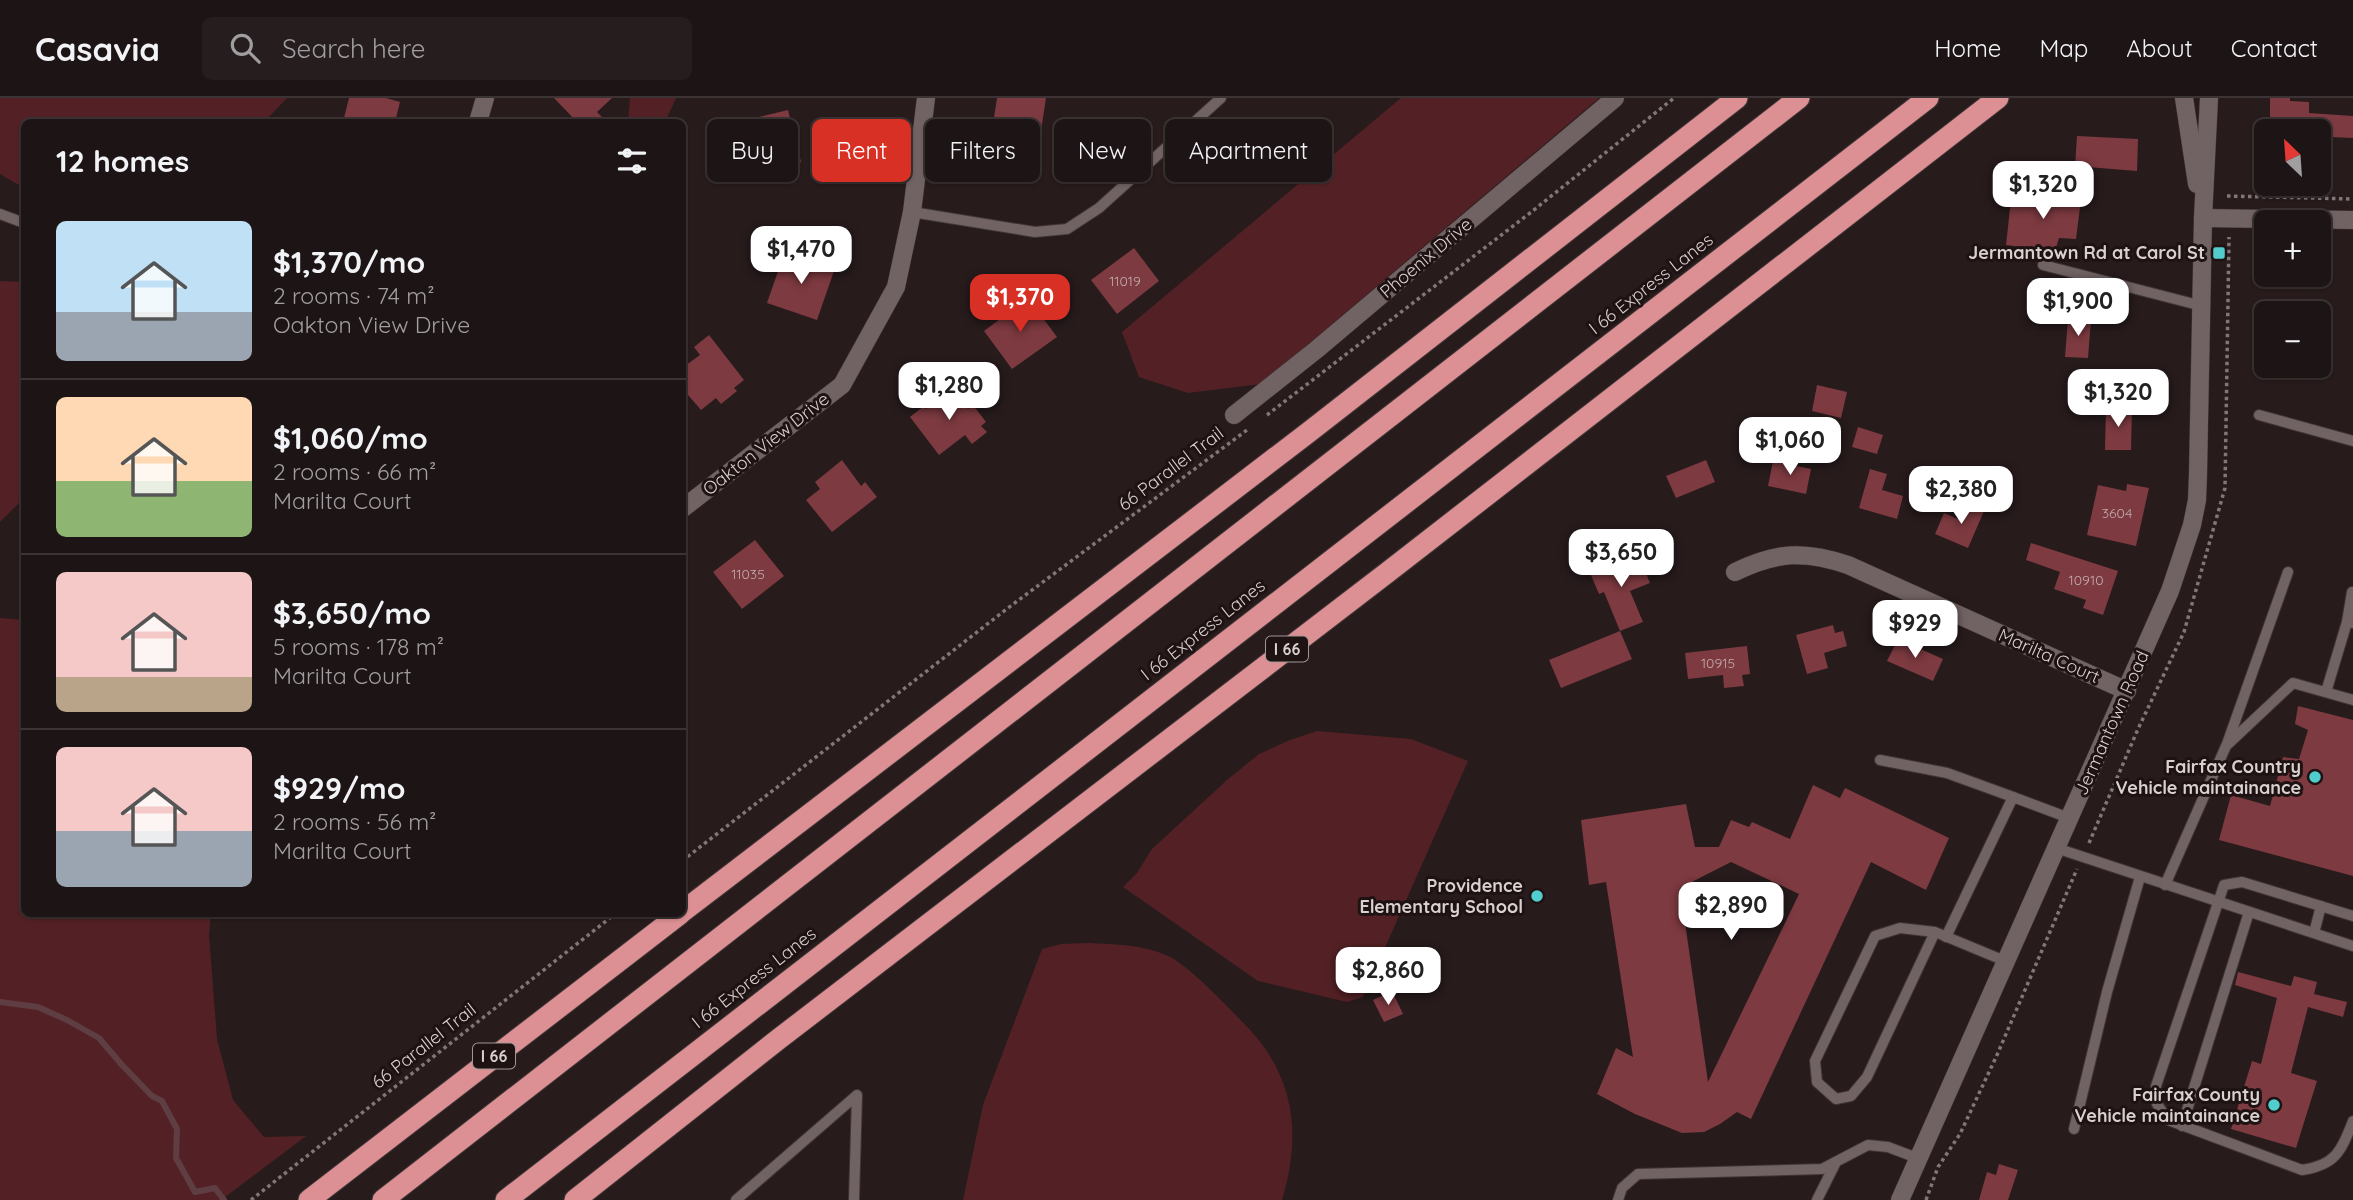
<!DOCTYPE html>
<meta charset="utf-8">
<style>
:root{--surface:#1d1415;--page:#251d1e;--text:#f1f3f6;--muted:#a09ea0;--line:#3b3334;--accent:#d93025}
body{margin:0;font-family:Quicksand,sans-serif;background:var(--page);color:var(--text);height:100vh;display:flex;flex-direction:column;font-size:26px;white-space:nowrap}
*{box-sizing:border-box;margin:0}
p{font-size:23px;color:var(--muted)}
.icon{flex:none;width:38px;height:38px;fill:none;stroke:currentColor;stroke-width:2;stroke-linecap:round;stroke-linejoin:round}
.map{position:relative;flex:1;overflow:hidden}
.details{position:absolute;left:21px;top:21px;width:665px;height:798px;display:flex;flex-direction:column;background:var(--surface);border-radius:10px;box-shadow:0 2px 5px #0004,0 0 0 2px var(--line)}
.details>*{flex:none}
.guide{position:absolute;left:707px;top:21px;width:665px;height:63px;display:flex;gap:14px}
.needle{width:46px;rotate:335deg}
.tools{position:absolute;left:2254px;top:21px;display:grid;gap:14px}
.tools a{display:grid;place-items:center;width:77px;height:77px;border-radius:10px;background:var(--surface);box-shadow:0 2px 5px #0004,0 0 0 2px var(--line);font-size:35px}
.price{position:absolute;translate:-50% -60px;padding:0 16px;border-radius:14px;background:#fff;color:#222;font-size:23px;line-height:46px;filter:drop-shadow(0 2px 4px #0008)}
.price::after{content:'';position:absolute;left:50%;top:42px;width:21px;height:16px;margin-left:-10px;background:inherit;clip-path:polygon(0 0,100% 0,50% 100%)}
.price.on{background:var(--accent);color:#fff}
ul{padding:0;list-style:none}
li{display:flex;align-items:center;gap:21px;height:175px;padding:0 35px}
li+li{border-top:2px solid var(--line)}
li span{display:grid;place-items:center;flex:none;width:196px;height:140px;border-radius:10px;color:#555}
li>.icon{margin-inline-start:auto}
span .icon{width:84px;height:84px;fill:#fffc;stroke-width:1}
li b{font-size:30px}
h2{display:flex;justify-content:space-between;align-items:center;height:84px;padding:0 35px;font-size:30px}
.tag{padding:0 24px;border-radius:10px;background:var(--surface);box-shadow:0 2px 5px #0004,0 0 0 2px var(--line);font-size:24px;line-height:63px}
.tag.on{background:var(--accent);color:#fff}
header{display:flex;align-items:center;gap:42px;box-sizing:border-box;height:98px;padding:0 35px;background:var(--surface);border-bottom:2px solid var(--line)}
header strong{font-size:33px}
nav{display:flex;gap:38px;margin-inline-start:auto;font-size:24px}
.search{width:490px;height:63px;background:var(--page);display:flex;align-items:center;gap:18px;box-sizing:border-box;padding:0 24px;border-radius:10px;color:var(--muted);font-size:26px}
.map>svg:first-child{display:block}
</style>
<header>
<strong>Casavia</strong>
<div class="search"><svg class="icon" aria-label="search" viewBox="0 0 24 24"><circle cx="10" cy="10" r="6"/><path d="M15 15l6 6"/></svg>Search here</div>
<nav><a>Home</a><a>Map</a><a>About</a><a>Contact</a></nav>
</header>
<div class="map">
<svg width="2353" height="1102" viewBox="0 0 2353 1102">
<rect width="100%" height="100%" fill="#271b1c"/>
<!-- green -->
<g fill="#532125">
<path d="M0 0H287L264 24H24V90L0 76Z"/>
<path d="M630 0H676L665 24H628Z"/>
<path d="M1401 0H1599L1261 286 1188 295 1139 279 1122 234Z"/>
<path d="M0 183 24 184V400L0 424Z"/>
<path d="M0 520 24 522V816H211L209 837 217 941 233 1002 264 1039 306 1038 221 1102H0Z"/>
<path d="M1317 633 1411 641 1468 663 1363 899 1347 904 1258 883 1123 789 1137 775 1152 751 1227 682 1259 656 1290 642Z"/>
<path d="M1089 845C1115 846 1144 847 1168 858 1184 865 1212 893 1225 906 1240 922 1259 939 1270 958 1298 1004 1297 1052 1282 1102H963L983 1007 1042 851 1061 846Z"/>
</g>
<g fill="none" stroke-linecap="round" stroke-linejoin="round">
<!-- stream -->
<path stroke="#5e3e42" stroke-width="6" d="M0 904 38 909 67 922 99 940 122 967 152 998 162 1003 177 1031 176 1060 195 1094 215 1090 224 1102"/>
</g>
<!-- building -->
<g fill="#7d3a40" fill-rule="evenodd">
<path d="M349 0H386L400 4 395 24H343Z"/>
<path d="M554 0H612L597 14 607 24H577Z"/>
<path d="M997 0H1046L1037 59 989 52Z"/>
<path d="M2270 0H2290V3L2309 4V15L2353 18V40L2330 39 2331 33H2270Z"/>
<path d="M788 12 801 64 789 68 790 72 751 83 738 32 748 30 746 22Z"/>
<path d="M2077 38 2138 41 2137 73 2075 68Z"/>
<path d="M2045 90 2071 92 2070 109H2080L2076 141 2059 140 2055 153 2006 147 2011 101 2043 104Z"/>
<path d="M1134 150 1159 183 1117 216 1091 182Z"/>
<path d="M785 153 835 170 817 222 767 205Z"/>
<path d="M1028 200 1057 239 1012 271 984 233Z"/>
<path d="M2068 221 2091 222 2088 260 2065 259Z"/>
<path d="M709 237 744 282 734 290 737 293 721 306 716 300 701 312 682 290V270L700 257 694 249Z"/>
<path d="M1817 287 1847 294 1841 320 1812 313Z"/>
<path d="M952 291 968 311 973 307 986 324 981 328 987 334 972 346 965 337 939 357 910 319 924 308 926 311Z"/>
<path d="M2106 309 2132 310 2131 352H2105Z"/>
<path d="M1858 329 1883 337 1877 356 1852 349Z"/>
<path d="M842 362 861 388 865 384 877 399 832 434 806 402 820 391 815 384Z"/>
<path d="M1706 362 1715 384 1676 400 1666 378Z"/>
<path d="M1773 363 1811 371 1806 396 1768 388Z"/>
<path d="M1870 371 1887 376 1882 392 1903 398 1897 421 1859 410Z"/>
<path d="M2127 386 2149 390 2136 448 2087 437 2098 387 2126 393Z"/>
<path d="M1967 406 1984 413 1968 450 1935 436 1944 415 1960 422Z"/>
<path d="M755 442 784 478 742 511 713 474Z"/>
<path d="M2031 445 2118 473 2103 517 2083 510 2086 502 2054 491 2060 474 2026 462Z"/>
<path d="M1639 459 1650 485 1630 493 1643 524 1620 533 1604 494 1599 496 1588 470 1605 462 1609 471Z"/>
<path d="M1833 527 1835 535 1843 533 1847 548 1824 555 1828 570 1807 576 1796 537Z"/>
<path d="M1620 533 1632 561 1561 590 1549 562Z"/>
<path d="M1898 541 1943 561 1933 583 1887 563Z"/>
<path d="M1747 548 1750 576 1742 577 1744 588 1724 590 1723 577 1688 581 1685 555Z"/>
<path d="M2298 608 2353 622V778L2219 742 2231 697 2270 708 2283 659 2299 661 2308 632 2295 626Z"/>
<path d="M1813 687 1840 700 1845 690 1949 740 1926 792 1871 764 1751 1021 1737 1014 1720 1026 1704 1034 1682 1035 1635 1016 1597 996 1616 950 1633 959 1606 784 1589 787 1581 722 1686 706 1695 749H1719L1731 722 1749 729 1752 724 1790 741ZM1731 764 1799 796 1708 984 1680 790Z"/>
<path d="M2238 874 2291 888 2294 878 2317 884 2314 896 2347 904 2343 919 2308 909 2291 975 2317 983 2296 1050 2231 1031 2252 963 2261 966 2277 900 2235 887Z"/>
<path d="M1392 893 1403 916 1384 924 1373 902Z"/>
<path d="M1999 1066 2018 1072 2008 1102H1979L1987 1074 1996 1077Z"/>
</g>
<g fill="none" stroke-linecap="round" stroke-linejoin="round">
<!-- lane casing -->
<g stroke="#403636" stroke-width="12">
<g id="lane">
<path d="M912 114 1035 134 1067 131 1099 110 1221 0"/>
<path d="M0 116 24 125"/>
<path d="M2043 167 2202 208"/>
<path d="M2259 317 2353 343"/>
<path d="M2347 524 2352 494"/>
<path d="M2326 594 2347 524 2353 525"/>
<path d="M2227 646 2288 474"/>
<path d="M1880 662 1947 675 2013 699 1946 839"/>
<path d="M2013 699 2069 720"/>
<path d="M2056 750 2353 848"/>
<path d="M2165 787 2226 648 2293 585 2353 602"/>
<path d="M2353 818 2242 784 2224 787 2156 988 2157 1006 2168 1022 2302 1072C2336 1067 2341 1053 2353 1023"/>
<path d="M1935 834 1867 979 1851 998 1836 1001 1817 984 1815 963 1875 838 1900 830 1935 834 2005 863"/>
<path d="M2314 835 2321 808"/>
<path d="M2182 1028 2249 814"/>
<path d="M2074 1031 2107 894 2140 779"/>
<path d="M736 1102 857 997 854 1102"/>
<path d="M1618 1102 1622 1090 1638 1076 1822 1071 1868 1047 1888 1049 1917 1060"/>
<path d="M1817 1102 1836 1064"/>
</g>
</g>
<!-- street casing -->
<g stroke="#403636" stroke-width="19">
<g id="street">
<path d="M478 24 485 0"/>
<path d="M2203 120 2353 122"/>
<path d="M1234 317 1316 252 1615 0"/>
<path d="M682 411 842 287 896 189 912 114 926 0"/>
<path d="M1735 474C1776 454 1804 452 1848 467L2127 593"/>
</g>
</g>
<!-- secondary casing -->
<g stroke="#403636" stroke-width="19">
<g id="secondary">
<path d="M2184 0 2197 86"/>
<path d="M1900 1102 2170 493 2192 427 2197 402 2198 376 2203 120 2209 0"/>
</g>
</g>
<!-- highway casing -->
<g stroke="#403636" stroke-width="23">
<g id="highway">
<path d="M682 814 1309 334 1737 0"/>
<path d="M309 1102 680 816"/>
<path d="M383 1102 1799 0"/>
<path d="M506 1102 1928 0"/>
<path d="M575 1102 780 940 1388 474 1998 0"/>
</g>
</g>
<!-- path -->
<g stroke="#817777" stroke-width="3.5" stroke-dasharray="3.5 3.5" stroke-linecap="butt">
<path d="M2227 98 2353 101"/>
<path d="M1267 317 1530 115 1674 0"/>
<path d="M2089 745 2138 631 2184 534 2225 390 2229 139"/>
<path d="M682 763 1008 510 1247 332"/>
<path d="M251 1102 615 816"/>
<path d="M1926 1102 1938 1069 1960 1036 1997 957 2077 771"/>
</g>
<!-- lane -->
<use href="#lane" stroke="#716263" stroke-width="10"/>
<!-- street -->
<use href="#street" stroke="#716263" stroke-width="18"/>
<!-- secondary -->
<use href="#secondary" stroke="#716263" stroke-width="18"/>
<!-- highway -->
<use href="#highway" stroke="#dc9093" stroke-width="21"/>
</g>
<!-- markers -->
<g fill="#52cdce" stroke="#1e1213" stroke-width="2.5">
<rect x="2212" y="148" width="14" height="14" rx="3.5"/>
<circle cx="2315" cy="679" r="7"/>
<circle cx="1537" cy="798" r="7"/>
<circle cx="2274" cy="1007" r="7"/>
</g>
<g text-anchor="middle" stroke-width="6" stroke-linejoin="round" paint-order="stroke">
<!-- number labels -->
<g font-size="14" fill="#c2aaac">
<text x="1125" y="188">11019</text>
<text x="2117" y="420">3604</text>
<text x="748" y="481">11035</text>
<text x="2086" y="487">10910</text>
<text x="1718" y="570">10915</text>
</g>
<!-- shield labels -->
<g fill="#1e1213" stroke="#a19797" stroke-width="2">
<rect x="1266" y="538.5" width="42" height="25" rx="5"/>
<rect x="473" y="945.5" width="42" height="25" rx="5"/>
</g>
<g font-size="16" font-weight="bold" fill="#d9d0d0">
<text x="1287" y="557">I 66</text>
<text x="494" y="964">I 66</text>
</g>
<!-- poi labels -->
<g font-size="18" font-weight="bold" fill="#d9d0d0" stroke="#1e1213" text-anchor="end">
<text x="2205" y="161">Jermantown Rd at Carol St</text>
<text x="2301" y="675">Fairfax Country<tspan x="2301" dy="21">Vehicle maintainance</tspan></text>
<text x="1523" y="794">Providence<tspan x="1523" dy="21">Elementary School</tspan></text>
<text x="2260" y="1003">Fairfax County<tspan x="2260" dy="21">Vehicle maintainance</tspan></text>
</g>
<!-- street labels -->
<g font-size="18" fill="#d9d0d0" stroke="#1e1213">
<text transform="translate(1426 160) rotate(-40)" y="6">Phoenix Drive</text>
<text transform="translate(1651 186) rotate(-38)" y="6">I 66 Express Lanes</text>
<text transform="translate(766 346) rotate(-38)" y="6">Oakton View Drive</text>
<text transform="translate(1171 371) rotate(-37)" y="6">66 Parallel Trail</text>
<text transform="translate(1203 532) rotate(-38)" y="6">I 66 Express Lanes</text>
<text transform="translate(2049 558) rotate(24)" y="6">Marilta Court</text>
<text transform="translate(2112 625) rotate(-66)" y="6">Jermantown Road</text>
<text transform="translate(754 880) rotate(-38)" y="6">I 66 Express Lanes</text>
<text transform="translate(424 948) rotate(-38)" y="6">66 Parallel Trail</text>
</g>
</g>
</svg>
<div class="tools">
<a><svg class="needle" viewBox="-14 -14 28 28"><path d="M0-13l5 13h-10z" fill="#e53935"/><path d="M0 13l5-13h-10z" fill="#a09ea0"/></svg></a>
<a>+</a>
<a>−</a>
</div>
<b class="price" style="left:2043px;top:123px">$1,320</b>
<b class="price" style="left:801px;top:188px">$1,470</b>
<b class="price on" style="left:1020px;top:236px">$1,370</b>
<b class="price" style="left:2078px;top:240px">$1,900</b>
<b class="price" style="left:949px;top:324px">$1,280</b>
<b class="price" style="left:2118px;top:331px">$1,320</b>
<b class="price" style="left:1790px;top:379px">$1,060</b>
<b class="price" style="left:1961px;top:428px">$2,380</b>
<b class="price" style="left:1621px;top:491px">$3,650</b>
<b class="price" style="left:1915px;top:562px">$929</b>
<b class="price" style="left:1731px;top:844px">$2,890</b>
<b class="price" style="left:1388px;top:909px">$2,860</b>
<div class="guide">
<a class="tag">Buy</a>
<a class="tag on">Rent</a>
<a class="tag">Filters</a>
<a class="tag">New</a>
<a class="tag">Apartment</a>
</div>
<section class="details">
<h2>12 homes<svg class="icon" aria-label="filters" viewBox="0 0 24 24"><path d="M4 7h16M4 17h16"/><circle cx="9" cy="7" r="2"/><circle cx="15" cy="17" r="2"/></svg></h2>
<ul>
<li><span style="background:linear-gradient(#bfe0f5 65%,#9aa5b1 0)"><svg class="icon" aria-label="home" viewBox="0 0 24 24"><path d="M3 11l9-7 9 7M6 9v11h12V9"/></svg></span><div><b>$1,370/mo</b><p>2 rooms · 74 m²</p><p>Oakton View Drive</p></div></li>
<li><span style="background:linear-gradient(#ffd9b3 60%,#8fb573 0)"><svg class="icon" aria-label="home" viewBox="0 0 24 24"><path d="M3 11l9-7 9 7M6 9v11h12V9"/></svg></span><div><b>$1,060/mo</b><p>2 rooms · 66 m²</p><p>Marilta Court</p></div></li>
<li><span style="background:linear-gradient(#f6c9c9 75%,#b9a48a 0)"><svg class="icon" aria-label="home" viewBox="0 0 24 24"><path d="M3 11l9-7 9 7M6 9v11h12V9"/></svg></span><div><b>$3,650/mo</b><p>5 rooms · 178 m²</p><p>Marilta Court</p></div></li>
<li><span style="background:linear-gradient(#f6c9c9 60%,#9aa5b1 0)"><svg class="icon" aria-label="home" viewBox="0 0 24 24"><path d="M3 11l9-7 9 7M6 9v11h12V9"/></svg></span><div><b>$929/mo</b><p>2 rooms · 56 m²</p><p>Marilta Court</p></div></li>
</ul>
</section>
</div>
